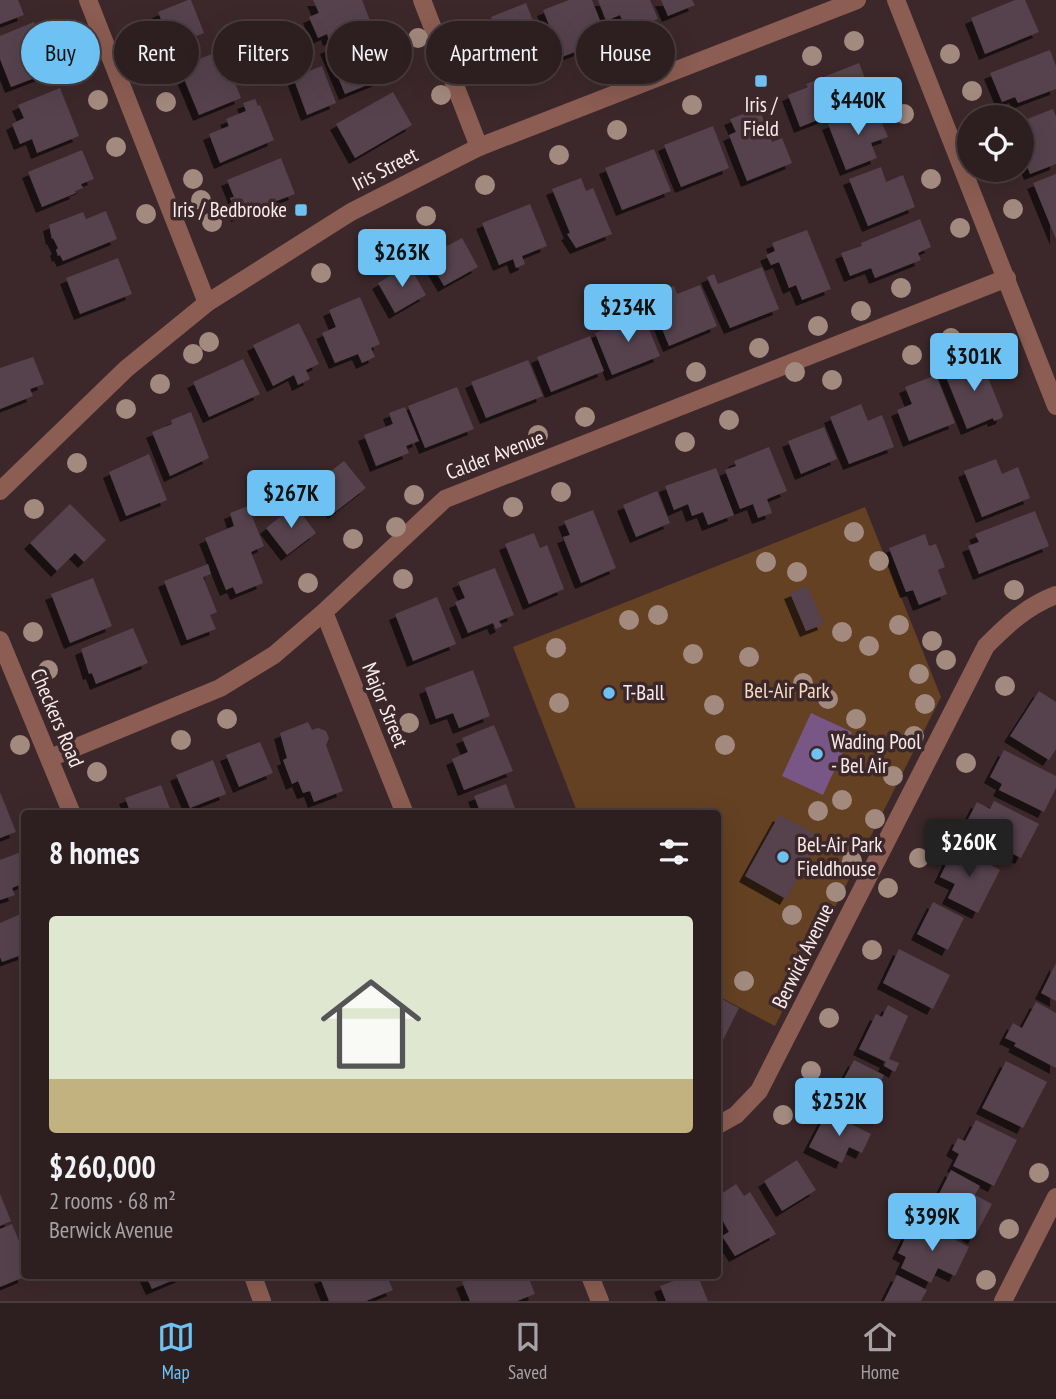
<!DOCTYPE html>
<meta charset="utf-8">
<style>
:root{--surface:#2d1e20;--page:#392b2d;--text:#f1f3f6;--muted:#a7a2a5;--line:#483c3e;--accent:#6dc2f3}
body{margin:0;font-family:"PT Sans Narrow",sans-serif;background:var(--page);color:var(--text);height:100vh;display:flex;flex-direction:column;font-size:26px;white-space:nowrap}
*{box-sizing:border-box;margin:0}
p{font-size:23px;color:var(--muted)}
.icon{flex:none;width:38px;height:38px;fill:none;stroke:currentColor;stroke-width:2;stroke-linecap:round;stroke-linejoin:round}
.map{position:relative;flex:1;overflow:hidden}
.panel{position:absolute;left:21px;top:810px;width:700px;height:469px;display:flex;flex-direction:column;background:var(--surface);border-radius:7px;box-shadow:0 7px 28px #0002,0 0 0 2px var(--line)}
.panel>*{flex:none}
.guide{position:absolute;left:21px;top:21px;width:700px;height:63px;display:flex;gap:14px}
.tools{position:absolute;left:957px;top:105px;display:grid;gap:14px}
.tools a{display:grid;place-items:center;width:77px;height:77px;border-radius:50%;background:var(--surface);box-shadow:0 7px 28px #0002,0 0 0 2px var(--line);font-size:35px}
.price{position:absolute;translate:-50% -60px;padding:0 16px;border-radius:7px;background:var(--accent);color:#111;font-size:23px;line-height:46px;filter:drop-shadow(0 2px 4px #0008)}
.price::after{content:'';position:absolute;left:50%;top:42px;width:21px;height:16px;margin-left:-10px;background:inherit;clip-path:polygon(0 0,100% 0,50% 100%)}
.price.selected{background:#222;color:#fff}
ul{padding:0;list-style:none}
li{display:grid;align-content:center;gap:14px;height:371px;padding:0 28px}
li span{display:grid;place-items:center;height:217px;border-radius:7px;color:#555}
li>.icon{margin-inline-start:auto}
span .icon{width:126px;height:126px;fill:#fffc;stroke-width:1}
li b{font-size:30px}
h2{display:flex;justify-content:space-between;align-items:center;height:84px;padding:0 28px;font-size:30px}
.chip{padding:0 24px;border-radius:32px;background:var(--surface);box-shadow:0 7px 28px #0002,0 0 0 2px var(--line);font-size:24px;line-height:63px}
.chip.selected{background:var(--accent);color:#111}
.tab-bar{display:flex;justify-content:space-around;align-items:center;height:98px;border-top:2px solid var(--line);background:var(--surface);font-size:19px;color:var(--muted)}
.tab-bar a{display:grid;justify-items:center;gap:4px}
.tab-bar .selected{color:var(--accent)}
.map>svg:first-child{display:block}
</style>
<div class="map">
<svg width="1056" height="1301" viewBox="0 0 1056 1301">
<defs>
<filter id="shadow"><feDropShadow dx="-6" dy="6" stdDeviation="0" flood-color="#0009"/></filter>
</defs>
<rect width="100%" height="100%" fill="#3c282b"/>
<!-- green -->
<path fill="#644122" d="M865 507 941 697 775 1026 718 996V814H578L513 647Z"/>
<!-- water -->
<path fill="#785686" d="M811 713 852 732 823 795 782 776Z"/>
<!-- building -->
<g fill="#54424d" filter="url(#shadow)">
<path d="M0 0H18L24 15 0 24Z"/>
<path d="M188 0H191L204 33 172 46 158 12Z"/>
<path d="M313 0H362L371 23 329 40 327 34 318 38 309 17 319 13Z"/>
<path d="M569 0H592L601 23 586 29 593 45 562 57 543 10Z"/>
<path d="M598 0H650L658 19 627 32 620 15 606 21Z"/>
<path d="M661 0H692L695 5 668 16Z"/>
<path d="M1015 0H1025L1039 32 985 54 971 18Z"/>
<path d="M526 3 549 62 521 73 516 60 509 63 491 17Z"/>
<path d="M34 22 53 71 11 87 0 59V36Z"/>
<path d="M357 35 364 51 379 44 392 75 345 94 326 48Z"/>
<path d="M222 50 241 98 199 115 179 67Z"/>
<path d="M1050 50 1056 66V89L1018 103 1015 97 1002 102 990 73Z"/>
<path d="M859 63 872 97 848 107 849 111 839 115 838 112 800 127 788 95 808 87 806 84Z"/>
<path d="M322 66 336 103 307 115 293 77Z"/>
<path d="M60 88 79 136 37 153 32 139 20 144 12 124 24 118 18 105Z"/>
<path d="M393 92 412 125 355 158 336 124Z"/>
<path d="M255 99 258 106 260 105 274 140 220 163 209 134 229 126 226 119 246 111 243 103Z"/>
<path d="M875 106 888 137 871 143 877 158 846 170 828 124Z"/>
<path d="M759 108 772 142 782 138 792 163 747 181 729 135 736 132 730 119Z"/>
<path d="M1053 109 1056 116V164L1030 174 1022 153V121Z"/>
<path d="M713 126 729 168 681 187 664 145Z"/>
<path d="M654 149 671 191 622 210 605 168Z"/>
<path d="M82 150 94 179 81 184 83 188 75 191 76 193 42 207 28 172Z"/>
<path d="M281 158 295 194 237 216 230 198 234 197 227 180Z"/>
<path d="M881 167 886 182 903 175 915 207 868 226 849 179Z"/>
<path d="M1056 174V239L1033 183Z"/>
<path d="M581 178 586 191 593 188 612 234 576 248 567 234 570 233 552 189Z"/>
<path d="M530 204 547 246 522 256 525 264 516 268 513 259 499 265 482 223Z"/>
<path d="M106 211 117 239 63 261 60 255 58 256 56 250 58 248 53 238 52 239 49 225 83 212 86 219Z"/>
<path d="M920 219 931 247 918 253 921 260 875 278 871 268 850 276 841 253 862 246 861 243Z"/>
<path d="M807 230 831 289 802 300 796 285 789 288 779 262 771 265 766 255 775 251 772 243Z"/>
<path d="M441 236 447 246 462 238 478 267 444 286 421 247Z"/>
<path d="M118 258 132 294 80 314 66 278Z"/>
<path d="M409 265 426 295 395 313 378 283Z"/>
<path d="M762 267 779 309 730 328 707 277 714 274 718 284Z"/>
<path d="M700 285 717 326 669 346 652 304 666 298 663 290 674 286 677 294Z"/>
<path d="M360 297 380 344 371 348 375 357 362 363 358 354 335 363 322 333 336 327 329 310Z"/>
<path d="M643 314 660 356 612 375 595 333Z"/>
<path d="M299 323 319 364 306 370 310 379 298 385 294 375 273 386 253 345Z"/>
<path d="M590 336 604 371 551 392 537 357Z"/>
<path d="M33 357 44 384 30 389 33 396 0 409V368Z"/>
<path d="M980 357 1003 415 1002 418 994 421 993 418 967 429 944 372Z"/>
<path d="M243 359 260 394 209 417 193 382Z"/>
<path d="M528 360 543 396 486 418 471 382Z"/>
<path d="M936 375 955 423 909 441 897 410 912 404 905 387Z"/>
<path d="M457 387 474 429 425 448 408 406Z"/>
<path d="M861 404 868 421 882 415 894 447 849 464 830 417Z"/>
<path d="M405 407 419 441 406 446 409 453 376 466 364 435 393 424 389 413Z"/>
<path d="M191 412 209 458 170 476 152 432 172 424 171 420Z"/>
<path d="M824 427 837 459 801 474 788 441Z"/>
<path d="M769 447 787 491 767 499 772 513 758 518 753 504 740 509 725 470 736 466 734 461Z"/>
<path d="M149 454 167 500 126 516 109 472Z"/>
<path d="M996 459 1002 474 1018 467 1030 498 982 517 964 471Z"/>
<path d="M344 461 366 488 334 513 313 485Z"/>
<path d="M716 468 734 515 708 525 703 512 692 516 688 504 674 510 665 486Z"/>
<path d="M657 491 670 523 636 537 623 505Z"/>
<path d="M70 504 106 540 84 562 75 553 57 571 30 543Z"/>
<path d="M295 505 316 533 287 555 266 528Z"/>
<path d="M248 506 264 546 251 552 263 583 236 594 233 587 226 590 205 538 234 526 230 513Z"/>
<path d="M593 510 616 568 581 583 563 537 570 535 564 521Z"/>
<path d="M1035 511 1049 546 979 574 968 546 979 542 975 534Z"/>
<path d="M534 533 540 548 547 545 564 589 529 604 505 544Z"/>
<path d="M925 534 929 546 936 544 945 567 938 570 947 594 919 605 913 590 906 592 889 548Z"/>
<path d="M208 564 211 574 203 577 217 612 210 615 216 629 187 640 164 581Z"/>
<path d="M495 568 514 615 499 621 502 626 496 629 493 623 468 633 455 602 465 598 458 582Z"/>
<path d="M93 578 112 626 70 643 51 594Z"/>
<path d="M807 586 824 624 806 631 790 593Z"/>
<path d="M437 597 456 644 413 661 395 614Z"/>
<path d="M133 628 148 663 96 684 92 673 89 674 81 649Z"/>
<path d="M473 670 490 716 459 728 453 713 436 719 425 688Z"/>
<path d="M1039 691 1056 702V749L1049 760 1010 736Z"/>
<path d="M308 722 312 730 318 728 326 731 329 738 326 745 343 791 314 802 310 791 303 793 298 781 292 784 283 760 287 758 280 733Z"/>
<path d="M494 725 513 771 464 790 452 759 468 752 462 738Z"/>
<path d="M260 742 273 773 239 787 226 755Z"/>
<path d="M1004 750 1056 776V788L1044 812 999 790 1002 784 990 777Z"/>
<path d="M213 760 226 794 190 808 176 775Z"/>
<path d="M506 784 517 814H481L474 796Z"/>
<path d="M161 785 172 814H131L125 798Z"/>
<path d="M0 792 16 832 0 838Z"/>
<path d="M994 801 1039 824 1021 858 963 829 977 802 990 809Z"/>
<path d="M779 815 821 837 786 899 745 876Z"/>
<path d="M955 846 1000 870 978 913 948 898 955 884 940 877Z"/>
<path d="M21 852 24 860V883L12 888 15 895 0 900V860Z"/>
<path d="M933 902 964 918 948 950 917 934Z"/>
<path d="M23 913 24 954 2 962 0 957V923Z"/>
<path d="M899 949 950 975 933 1009 883 983Z"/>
<path d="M1056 963V1001L1041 993Z"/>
<path d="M718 997 739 1008 718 1050Z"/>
<path d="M1036 1002 1056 1013V1068L1014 1046 1016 1043 1005 1038 1013 1023 1022 1028Z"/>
<path d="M888 1005 908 1016 889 1059 899 1063 895 1072 884 1066 886 1062 859 1049 876 1014 882 1017Z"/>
<path d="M854 1060 884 1075 867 1108 837 1092Z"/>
<path d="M1006 1061 1047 1082 1023 1128 982 1108Z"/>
<path d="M827 1112 871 1134 862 1153 849 1147 842 1163 809 1147Z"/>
<path d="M976 1120 1017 1140 994 1186 953 1166 959 1154 952 1150 958 1138 965 1141Z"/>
<path d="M797 1160 816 1190 782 1211 764 1181Z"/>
<path d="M951 1170 980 1186 975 1195 992 1204 974 1238 929 1214Z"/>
<path d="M736 1184 744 1196 750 1192 776 1234 735 1256 722 1236 729 1232 718 1212V1196Z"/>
<path d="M0 1194 11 1221 0 1226Z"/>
<path d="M923 1223 969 1247 955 1276 938 1268 931 1283 901 1268 906 1257 898 1253 908 1232 916 1237Z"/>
<path d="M12 1224 24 1253V1277L0 1287V1229Z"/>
<path d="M897 1275 927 1290 921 1301H884Z"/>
<path d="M146 1276H183L152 1289Z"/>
<path d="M326 1276H387L393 1290 366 1301H329L320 1278Z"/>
<path d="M478 1276H528L535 1294 517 1301H470L462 1282Z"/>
<path d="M687 1276H698L708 1301H666L660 1286Z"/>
</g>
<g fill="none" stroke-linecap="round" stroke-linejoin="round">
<!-- minor -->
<g stroke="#8c5d52" stroke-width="18">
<path d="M88 0 207 303"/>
<path d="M422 0 479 147"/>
<path d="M896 0 1056 406"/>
<path d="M0 491 126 369 207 303 351 212 479 147 857 0"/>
<path d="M324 612 405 814"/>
<path d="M0 640 72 814"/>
<path d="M50 758 220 688 274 655 324 612 445 499 1007 278"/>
<path d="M718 1125 736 1115 759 1091 986 646C1008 624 1027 606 1056 595"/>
<path d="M253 1276 262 1301"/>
<path d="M590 1276 600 1301"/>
<path d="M1003 1301 1056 1197"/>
</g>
</g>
<!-- trees -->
<g fill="#a38a7f">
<circle cx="418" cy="38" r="10"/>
<circle cx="854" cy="41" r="10"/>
<circle cx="76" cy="44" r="10"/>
<circle cx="145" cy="48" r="10"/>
<circle cx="950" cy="54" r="10"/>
<circle cx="812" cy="56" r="10"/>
<circle cx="972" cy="91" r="10"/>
<circle cx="441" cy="95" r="10"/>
<circle cx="98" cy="100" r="10"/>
<circle cx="166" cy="102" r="10"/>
<circle cx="692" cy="105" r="10"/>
<circle cx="904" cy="114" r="10"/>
<circle cx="617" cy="130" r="10"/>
<circle cx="116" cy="147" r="10"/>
<circle cx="559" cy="155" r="10"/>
<circle cx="193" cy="179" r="10"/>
<circle cx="931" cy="179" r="10"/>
<circle cx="485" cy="185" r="10"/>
<circle cx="201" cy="200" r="10"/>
<circle cx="1013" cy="209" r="10"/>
<circle cx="146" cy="214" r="10"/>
<circle cx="426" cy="216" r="10"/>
<circle cx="212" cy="222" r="10"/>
<circle cx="960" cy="228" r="10"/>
<circle cx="382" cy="245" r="10"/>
<circle cx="321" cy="273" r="10"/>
<circle cx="901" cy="288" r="10"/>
<circle cx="861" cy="311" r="10"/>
<circle cx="818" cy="326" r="10"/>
<circle cx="951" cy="338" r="10"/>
<circle cx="209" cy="342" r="10"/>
<circle cx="759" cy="348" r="10"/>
<circle cx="193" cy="354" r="10"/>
<circle cx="912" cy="355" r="10"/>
<circle cx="1004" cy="362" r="10"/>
<circle cx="696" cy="372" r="10"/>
<circle cx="795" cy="372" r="10"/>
<circle cx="832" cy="380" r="10"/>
<circle cx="160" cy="384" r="10"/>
<circle cx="126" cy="409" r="10"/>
<circle cx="585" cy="417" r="10"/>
<circle cx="729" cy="420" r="10"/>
<circle cx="538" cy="435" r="10"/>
<circle cx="685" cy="442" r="10"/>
<circle cx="77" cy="463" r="10"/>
<circle cx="561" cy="492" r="10"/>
<circle cx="414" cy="495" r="10"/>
<circle cx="513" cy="507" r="10"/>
<circle cx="34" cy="509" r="10"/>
<circle cx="396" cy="527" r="10"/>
<circle cx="854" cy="532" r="10"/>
<circle cx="353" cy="539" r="10"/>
<circle cx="879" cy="561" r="10"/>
<circle cx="766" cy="562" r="10"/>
<circle cx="797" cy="572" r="10"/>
<circle cx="403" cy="579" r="10"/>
<circle cx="308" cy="583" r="10"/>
<circle cx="1014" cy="590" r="10"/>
<circle cx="658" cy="615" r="10"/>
<circle cx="629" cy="620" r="10"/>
<circle cx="899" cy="625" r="10"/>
<circle cx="33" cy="632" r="10"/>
<circle cx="842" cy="632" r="10"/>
<circle cx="932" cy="641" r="10"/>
<circle cx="869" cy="646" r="10"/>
<circle cx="556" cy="648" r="10"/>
<circle cx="693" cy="654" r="10"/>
<circle cx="749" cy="657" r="10"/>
<circle cx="946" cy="660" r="10"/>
<circle cx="48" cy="670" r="10"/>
<circle cx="919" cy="674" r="10"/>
<circle cx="803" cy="683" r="10"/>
<circle cx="1005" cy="686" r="10"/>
<circle cx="828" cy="699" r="10"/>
<circle cx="559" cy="703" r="10"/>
<circle cx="925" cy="704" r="10"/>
<circle cx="714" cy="705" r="10"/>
<circle cx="227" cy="719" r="10"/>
<circle cx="856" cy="719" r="10"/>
<circle cx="409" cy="723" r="10"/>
<circle cx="914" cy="736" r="10"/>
<circle cx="181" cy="740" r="10"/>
<circle cx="20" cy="745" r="10"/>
<circle cx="725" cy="745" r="10"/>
<circle cx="966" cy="763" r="10"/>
<circle cx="97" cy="772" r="10"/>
<circle cx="893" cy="776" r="10"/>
<circle cx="842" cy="800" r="10"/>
<circle cx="818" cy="811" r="10"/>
<circle cx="875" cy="819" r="10"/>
<circle cx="919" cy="858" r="10"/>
<circle cx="852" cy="861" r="10"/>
<circle cx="888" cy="888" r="10"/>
<circle cx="836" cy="892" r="10"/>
<circle cx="792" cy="915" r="10"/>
<circle cx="872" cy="950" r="10"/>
<circle cx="744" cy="981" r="10"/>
<circle cx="829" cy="1018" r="10"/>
<circle cx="811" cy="1071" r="10"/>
<circle cx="783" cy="1115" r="10"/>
<circle cx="1039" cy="1173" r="10"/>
<circle cx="1009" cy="1229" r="10"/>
<circle cx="986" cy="1280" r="10"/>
</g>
<!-- markers -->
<g fill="#6dc2f3" stroke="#3c282b" stroke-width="2.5">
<rect x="754" y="74" width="14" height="14" rx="3.5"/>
<rect x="294" y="203" width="14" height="14" rx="3.5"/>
<circle cx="609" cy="693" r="7"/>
<circle cx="817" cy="754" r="7"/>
<circle cx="783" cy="857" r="7"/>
</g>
<g text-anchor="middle" stroke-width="7" stroke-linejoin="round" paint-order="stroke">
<!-- poi labels -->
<g font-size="21" fill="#f9eced" stroke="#3c282b" text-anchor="start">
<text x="761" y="112" text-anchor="middle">Iris /<tspan x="761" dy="24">Field</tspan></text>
<text x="287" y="217" text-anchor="end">Iris / Bedbrooke</text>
<text x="623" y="700">T-Ball</text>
<text x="831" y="749">Wading Pool<tspan x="831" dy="24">- Bel Air</tspan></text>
<text x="797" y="852">Bel-Air Park<tspan x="797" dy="24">Fieldhouse</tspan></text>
</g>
<!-- street labels -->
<g font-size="21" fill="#f9eced" stroke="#3c282b">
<text transform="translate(385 169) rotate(-27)" y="7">Iris Street</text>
<text transform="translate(495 455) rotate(-21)" y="7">Calder Avenue</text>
<text transform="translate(385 705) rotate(68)" y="7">Major Street</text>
<text transform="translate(57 718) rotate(67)" y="7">Checkers Road</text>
<text transform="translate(803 956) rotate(-64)" y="7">Berwick Avenue</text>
</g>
<!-- park labels -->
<g font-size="21" fill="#f8dbc3" stroke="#3c282b">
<text x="787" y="698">Bel-Air Park</text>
</g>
</g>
</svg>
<div class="tools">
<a><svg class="icon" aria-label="locate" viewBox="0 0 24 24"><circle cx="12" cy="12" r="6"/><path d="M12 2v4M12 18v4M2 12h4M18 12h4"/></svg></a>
</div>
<b class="price" style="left:858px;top:137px">$440K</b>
<b class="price" style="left:402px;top:289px">$263K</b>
<b class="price" style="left:628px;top:344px">$234K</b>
<b class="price" style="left:974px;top:393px">$301K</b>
<b class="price" style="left:291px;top:530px">$267K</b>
<b class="price selected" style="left:969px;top:879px">$260K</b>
<b class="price" style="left:839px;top:1138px">$252K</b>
<b class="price" style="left:932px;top:1253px">$399K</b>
<div class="guide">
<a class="chip selected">Buy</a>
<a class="chip">Rent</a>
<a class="chip">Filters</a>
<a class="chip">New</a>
<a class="chip">Apartment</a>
<a class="chip">House</a>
</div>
<section class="panel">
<h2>8 homes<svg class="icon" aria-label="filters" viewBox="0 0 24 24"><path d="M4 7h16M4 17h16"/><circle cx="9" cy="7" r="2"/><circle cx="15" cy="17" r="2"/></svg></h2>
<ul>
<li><span style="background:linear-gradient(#dfe7d0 75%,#c2b280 0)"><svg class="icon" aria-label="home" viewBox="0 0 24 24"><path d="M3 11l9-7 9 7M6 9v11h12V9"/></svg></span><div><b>$260,000</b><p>2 rooms · 68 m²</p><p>Berwick Avenue</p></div></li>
</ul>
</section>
</div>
<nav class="tab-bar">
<a class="selected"><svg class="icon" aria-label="map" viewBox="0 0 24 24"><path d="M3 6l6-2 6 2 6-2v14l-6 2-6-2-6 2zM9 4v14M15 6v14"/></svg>Map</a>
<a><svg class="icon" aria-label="saved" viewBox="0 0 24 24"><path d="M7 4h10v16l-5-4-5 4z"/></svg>Saved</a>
<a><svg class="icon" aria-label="home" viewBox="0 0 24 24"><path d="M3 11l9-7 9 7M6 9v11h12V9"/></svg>Home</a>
</nav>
